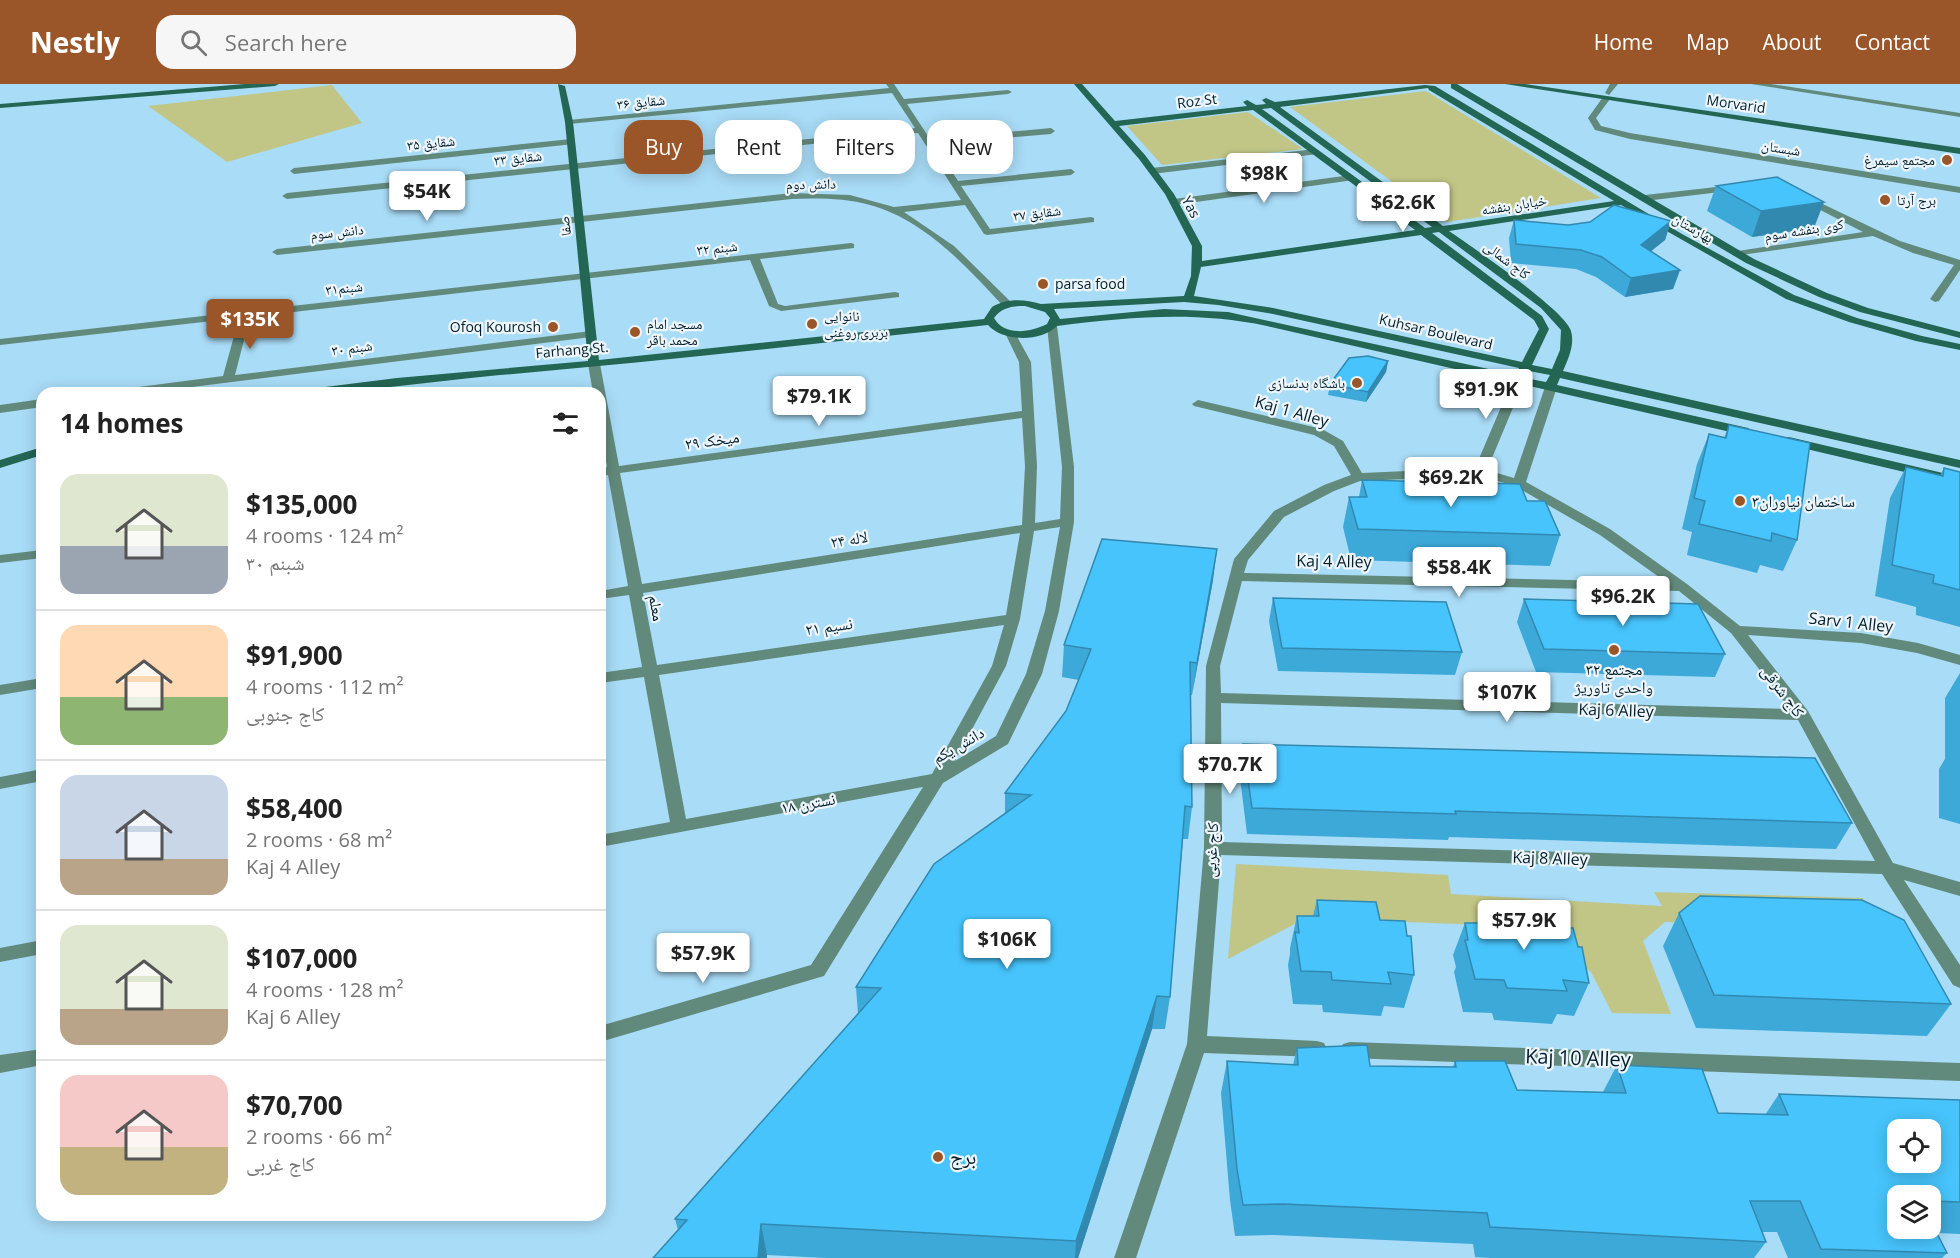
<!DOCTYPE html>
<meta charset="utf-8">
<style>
:root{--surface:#fff;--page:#f6f6f6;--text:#222;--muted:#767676;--line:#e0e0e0;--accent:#9a5628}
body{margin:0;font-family:"Open Sans","Noto Naskh Arabic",sans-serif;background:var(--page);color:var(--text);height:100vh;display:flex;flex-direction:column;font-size:22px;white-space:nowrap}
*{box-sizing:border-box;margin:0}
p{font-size:20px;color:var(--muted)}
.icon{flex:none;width:33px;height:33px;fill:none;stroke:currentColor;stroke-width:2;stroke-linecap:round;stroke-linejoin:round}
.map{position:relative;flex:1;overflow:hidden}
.drawer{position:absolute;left:36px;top:303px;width:570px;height:834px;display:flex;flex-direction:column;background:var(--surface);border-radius:18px;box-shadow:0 3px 15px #0003}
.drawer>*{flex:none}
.top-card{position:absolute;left:624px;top:36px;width:570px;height:54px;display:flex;gap:12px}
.controls{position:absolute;left:1887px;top:1035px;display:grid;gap:12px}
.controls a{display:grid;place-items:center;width:54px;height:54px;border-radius:12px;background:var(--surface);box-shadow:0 3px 15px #0003;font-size:30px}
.price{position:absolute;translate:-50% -51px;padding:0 14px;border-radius:6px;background:#fff;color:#222;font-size:20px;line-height:39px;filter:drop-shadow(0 2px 3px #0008)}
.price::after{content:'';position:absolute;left:50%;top:36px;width:18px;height:14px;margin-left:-9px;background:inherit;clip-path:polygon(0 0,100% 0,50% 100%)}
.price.on{background:var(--accent);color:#fff}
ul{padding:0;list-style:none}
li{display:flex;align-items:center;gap:18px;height:150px;padding:0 24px}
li+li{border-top:2px solid var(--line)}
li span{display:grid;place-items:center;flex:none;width:168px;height:120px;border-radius:18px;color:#555}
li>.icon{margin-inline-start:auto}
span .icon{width:72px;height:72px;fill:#fffc;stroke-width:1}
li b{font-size:26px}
h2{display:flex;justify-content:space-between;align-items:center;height:72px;padding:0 24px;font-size:26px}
.tag{padding:0 21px;border-radius:18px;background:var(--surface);box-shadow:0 3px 15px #0003;font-size:21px;line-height:54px}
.tag.on{background:var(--accent);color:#fff}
header{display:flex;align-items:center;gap:36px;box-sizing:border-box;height:84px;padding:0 30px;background:var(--accent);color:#fff}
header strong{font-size:28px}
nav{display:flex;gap:33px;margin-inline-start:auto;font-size:21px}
.search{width:420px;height:54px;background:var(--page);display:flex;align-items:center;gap:15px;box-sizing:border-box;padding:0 21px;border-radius:18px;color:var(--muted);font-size:22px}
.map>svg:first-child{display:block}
</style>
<header>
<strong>Nestly</strong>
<div class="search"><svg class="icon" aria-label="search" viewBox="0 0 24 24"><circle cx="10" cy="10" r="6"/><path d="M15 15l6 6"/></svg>Search here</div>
<nav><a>Home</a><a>Map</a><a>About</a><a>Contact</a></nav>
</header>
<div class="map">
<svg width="1960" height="1174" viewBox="0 0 1960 1174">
<rect width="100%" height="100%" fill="#a9dcf7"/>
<!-- green -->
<g fill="#c1c686">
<path d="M332 1 362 39 227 78 148 22Z"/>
<path d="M1426 7 1601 114 1447 138 1290 23Z"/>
<path d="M1248 28 1303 65 1162 81 1127 42Z"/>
<path d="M1236 780 1448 791 1451 810 1662 822 1654 808 1863 814 1875 843 1665 838 1643 857 1671 930 1612 929 1591 888 1534 843 1306 834 1228 875Z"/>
</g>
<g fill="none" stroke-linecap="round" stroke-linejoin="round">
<!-- street -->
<g fill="#628a7c" fill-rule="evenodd">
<path d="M886 0H894L904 15 1008 6 1012 8 1008 10 907 20 930 55 1051 44 1055 47 1051 50 934 60 958 97 1071 85 1075 88 1071 91 961 102 990 145 1091 133 1094 134V138L987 151 984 150 965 121 904 128 954 162 1012 219V223H1004C967 183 925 136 870 121 845 114 818 114 792 115L277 171 272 168 277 165 792 109 850 111 894 123 961 116 918 49 287 115 282 112 287 109 915 44 892 9 569 40 565 38 569 36 889 4Z"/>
<path d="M1610 0H1618L1609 11 1605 9Z"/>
<path d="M1751 0H1771L1960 29V33Z"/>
<path d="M1603 13 1610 15 1596 34 1601 42 1630 49 1960 103V109L1630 55 1595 46 1588 34Z"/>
<path d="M571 55 575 58 574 60 294 90 290 87 294 84Z"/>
<path d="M1315 65 1319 68 1318 70 1152 90 1148 87 1152 84Z"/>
<path d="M1351 91 1354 92V96L1174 121 1169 118 1174 115Z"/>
<path d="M1734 101 1739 104 1737 106 1645 117 1640 114 1645 111Z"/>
<path d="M1804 111 1900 157 1960 176V186L1939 217 1935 218 1930 215 1954 181 1913 169 1873 152 1734 172 1733 170 1738 167 1863 148 1801 116 1799 114Z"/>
<path d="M851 159 854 160V164L760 175 778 220 785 222 895 208 899 209V213L781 227 769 222 750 176 250 233 235 291 591 247 596 250 591 253 144 309H110L116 306 223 292 239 234 0 261V255Z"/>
<path d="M1052 239 1057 242 1074 383V438L1059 527 1042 590 1008 660 943 699 824 892 600 958V942L811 881 923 703 600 763V751L670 738 644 593 600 599V589L642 583 629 511 600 515V507L628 502 608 391 600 392V384L607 383 600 345V309H593L588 280 594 277 600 280 619 382 1022 327 1019 278 1005 249 1006 247H1014L1031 278 1037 382 1035 439 1060 435 1062 383 1047 242ZM1022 334 1025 382 1022 441 642 500 620 389ZM1060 443 1045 527 1026 590 996 652 955 677 1006 582 1020 535 1034 447ZM1020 449 1006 531 657 581 643 509ZM1004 541 992 582 932 690 686 735 659 591Z"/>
<path d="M1519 292 1525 295 1487 386 1514 394 1545 303 1551 300 1555 301 1557 303 1526 398 1610 445 1687 500 1740 542 1861 549 1918 559 1960 571V581L1917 569 1861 559 1748 551 1808 627 1893 779 1960 798V812L1904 796 1960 881V904L1953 901 1882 790 1221 771 1207 952 1317 957 1324 959 1327 965 1324 971 1317 973 1204 969 1136 1174H1114L1187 960 1204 764 1206 582 1234 475 1274 427 1324 401 1351 391 1334 362 1314 351 1194 322 1192 320 1198 316 1322 345 1343 357 1362 389 1475 384 1513 295ZM1480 392 1515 402 1600 451 1666 498 1244 489 1248 476 1284 433 1334 407 1360 397ZM1242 497 1679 507 1731 549 1790 625 1221 609 1220 582ZM1221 619 1798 636 1875 777 1222 758Z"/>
<path d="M42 315V323L0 329V321Z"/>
<path d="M42 466V474L0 479V471Z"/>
<path d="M42 594V604L0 611V601Z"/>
<path d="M42 685V697L0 705V693Z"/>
<path d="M42 856V870L0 878V864Z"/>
<path d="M1350 958 1960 979V997L1350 974 1343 972 1340 966 1343 960Z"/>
<path d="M42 965V981L0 989V971Z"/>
</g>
<!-- secondary -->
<g fill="#236653" fill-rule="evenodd">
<path d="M245 0H279L275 2 0 24V20Z"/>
<path d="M558 0 565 2 573 38 599 276 984 235 992 223C1007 214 1024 215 1041 220L1184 212 1191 192 1192 162 1165 110 1139 75 1074 0H1082L1115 37 1247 22 1243 18 1247 16 1256 21 1266 20 1262 16 1266 14 1275 18 1425 1 1435 2 1682 150 1794 211 1857 234 1922 252 1960 260V266L1916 257 1849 238 1786 215 1621 121 1449 147C1471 162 1566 227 1571 247 1575 261 1568 275 1563 287L1960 376V384L1560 294 1557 301 1748 344 1754 348 1748 352 1267 242C1194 227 1131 233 1057 242 1041 258 1003 258 988 241 822 259 656 278 490 292 426 298 359 309 295 309L301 306 397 294 588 277 565 38ZM1428 4 1429 6 1614 117 1443 142 1280 23ZM1271 24 1432 143 1425 144 1262 25ZM1253 26 1415 146 1202 177V162L1174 110 1145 71 1119 42ZM1439 148 1541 224 1561 246 1560 266 1552 285 1532 281 1549 245 1542 232 1432 149ZM1421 151 1534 236 1539 245 1522 278 1273 224 1194 212 1201 183ZM1184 218 1218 221 1273 230 1519 284 1516 291 1228 228 1164 225 1060 235 1054 225ZM1025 222 1045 228 1050 234 1047 240C1031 248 1005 253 994 234 1002 223 1013 222 1025 222ZM1529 287 1550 291 1546 298 1525 294Z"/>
<path d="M1451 0H1457L1754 175 1827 209 1868 224 1960 248V254L1860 228 1819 213 1746 179 1451 4Z"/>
<path d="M1505 0H1525L1960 64V70Z"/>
<path d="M1789 353 1960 393V401L1785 360V354Z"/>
<path d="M42 363V371L0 384V376Z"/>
</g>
</g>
<!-- wall -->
<g fill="#3da9d9" fill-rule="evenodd">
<path d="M1716 102 1814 144 1752 153 1707 127Z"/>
<path d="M1514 136 1568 141 1671 137 1665 156 1651 167 1680 186 1673 205 1625 213 1596 193 1576 185 1511 179 1509 154Z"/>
<path d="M1388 277 1386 288 1366 318 1328 311 1330 300Z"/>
<path d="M1729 341 1797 456 1783 487 1760 481 1757 489 1687 471 1692 448 1682 445 1697 380 1709 350 1724 354Z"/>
<path d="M1906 383 1940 392 1944 384 1960 388V543L1916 531V523L1875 512 1890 414Z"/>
<path d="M1362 396 1527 417 1560 451 1550 482 1351 476 1343 443 1349 413H1359Z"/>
<path d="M1213 496 1192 611H1190L1192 723 1188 755H1183L1170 913 1165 945H1152L1078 1174H826L767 1171 678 1146 675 1135 858 930 856 903 1005 730V709L1066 627 1079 596 1062 593 1064 561Z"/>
<path d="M1273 514 1462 568 1455 591 1278 587 1269 537Z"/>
<path d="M1524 515 1725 570 1715 593 1536 588 1517 538Z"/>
<path d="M1960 589V740L1939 734V685L1945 675V614Z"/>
<path d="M1243 660 1852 739 1836 765 1449 753 1448 756 1247 750 1239 686Z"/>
<path d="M1317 816 1380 836 1414 891 1404 924 1384 922 1381 932 1323 928 1322 921 1293 920 1288 881 1290 870V864L1297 832H1313Z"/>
<path d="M1483 823 1549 844 1589 899 1574 932 1557 930 1552 940 1494 936 1492 929 1463 928 1454 888 1456 883 1453 871 1465 839H1477Z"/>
<path d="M1679 829 1951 920 1927 952 1696 944 1663 862Z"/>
<path d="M1297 964 1370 982 1453 983 1455 977 1517 1006 1603 1008 1617 981 1718 1029 1765 1031 1779 1010 1960 1016V1150L1937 1149 1947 1169 1942 1174H1788L1777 1148H1762L1766 1158 1754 1174H1490L1475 1173 1473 1160 1274 1151 1235 1152 1230 1116 1221 1009 1227 977 1293 981ZM1898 1112H1930V1144Z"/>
</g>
<!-- shaded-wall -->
<g fill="#3289b0">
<path d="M1824 118 1814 144 1752 153 1761 127Z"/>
<path d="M1671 137 1665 156 1635 180 1641 161Z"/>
<path d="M1680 186 1673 205 1625 213 1631 194Z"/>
<path d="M1388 277 1386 288 1366 318 1368 308Z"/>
<path d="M1217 465 1213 496 1192 611 1197 579Z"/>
<path d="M1157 912 1152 945 1078 1174H1075L1076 1157Z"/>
<path d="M761 1140 767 1171V1174H758Z"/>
</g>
<!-- building -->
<g fill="#47c4fc" stroke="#3289b0" stroke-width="1.5" fill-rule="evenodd">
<path d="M1777 93 1824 118 1761 127 1716 102Z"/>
<path d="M1614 121 1671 137 1641 161 1680 186 1631 194 1602 173 1581 166 1516 160 1514 136 1568 141 1590 138Z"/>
<path d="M1368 272 1388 277 1368 308 1330 300 1349 274Z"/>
<path d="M1729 341 1810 359 1797 456 1772 449 1771 457 1699 440 1705 417 1694 414 1709 350 1726 354Z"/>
<path d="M1906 383 1943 392 1944 384 1960 388V506L1933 499 1934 491 1892 481Z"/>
<path d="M1362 396 1520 400 1527 417H1545L1560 451 1358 445 1349 413H1367Z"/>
<path d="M1102 455 1217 465 1197 579 1190 578 1192 723 1185 722 1170 913 1157 912 1076 1157 761 1140 758 1174H653L687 1136 675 1135 881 904 856 903 934 780 1031 711 1005 709 1066 627 1091 565 1064 561Z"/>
<path d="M1273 514 1446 518 1462 568 1282 564Z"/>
<path d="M1524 515 1698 520 1725 570 1544 565Z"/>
<path d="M1243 660 1815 674 1852 739 1455 727 1456 730 1252 724Z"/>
<path d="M1700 812 1862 816 1904 836 1951 920 1714 911 1679 829Z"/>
<path d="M1317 816 1376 818 1380 836 1405 837 1407 852H1411L1414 891 1388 888 1391 900 1332 896 1331 888 1301 887 1295 848 1299 849 1297 832H1319Z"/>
<path d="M1483 823 1542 825 1549 844H1573L1578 863H1582L1589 899 1563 896 1567 907 1507 904 1504 896 1475 895 1465 856H1468L1465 839H1486Z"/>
<path d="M1367 961 1370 982 1456 983 1455 977H1505L1517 1006 1626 1009 1617 981 1702 985 1718 1029 1788 1031 1779 1010 1960 1016V1118L1930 1117V1112H1898V1144H1930V1136L1947 1169 1821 1165 1800 1117H1750L1766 1158 1490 1143 1487 1129 1283 1120 1243 1121 1237 1085 1227 977 1298 981 1297 964ZM1898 1046H1930V1078H1898Z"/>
</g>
<!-- markers -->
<g fill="#9a5628" stroke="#eef6fb" stroke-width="2">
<circle cx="1947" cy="76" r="6"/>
<circle cx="1885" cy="116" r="6"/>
<circle cx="1043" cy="200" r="6"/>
<circle cx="812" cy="240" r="6"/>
<circle cx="553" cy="243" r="6"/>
<circle cx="635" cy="248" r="6"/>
<circle cx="1357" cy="299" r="6"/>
<circle cx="1740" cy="417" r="6"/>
<circle cx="1614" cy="566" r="6"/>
<circle cx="938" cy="1073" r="6"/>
</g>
<g text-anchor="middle" stroke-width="4.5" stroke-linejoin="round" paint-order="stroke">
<!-- far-street labels -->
<g font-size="14" fill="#021f2c" stroke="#eef6fb">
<text transform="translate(1197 17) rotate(-7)" y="5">Roz St</text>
<text transform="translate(641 18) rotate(-6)" y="5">شقایق ۳۶</text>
<text transform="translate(1736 20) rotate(8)" y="5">Morvarid</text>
<text transform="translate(431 59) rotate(-6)" y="5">شقایق ۳۵</text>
<text transform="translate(1781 64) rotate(9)" y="5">شبستان</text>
<text transform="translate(518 74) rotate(-6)" y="5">شقایق ۳۳</text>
<text transform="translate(811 100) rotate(-1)" y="5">دانش دوم</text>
<text transform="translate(1514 121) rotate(-9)" y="5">خیابان بنفشه</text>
<text transform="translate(1191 123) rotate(62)" y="5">Yas</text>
<text transform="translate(1037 129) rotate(-7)" y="5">شقایق ۳۷</text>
<text transform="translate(565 142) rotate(-96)" y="5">صفا</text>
<text transform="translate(1693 144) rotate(30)" y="5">بهارستان</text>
<text transform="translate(1804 146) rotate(-9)" y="5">کوی بنفشه سوم</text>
<text transform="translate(337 148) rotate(-6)" y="5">دانش سوم</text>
<text transform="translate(717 164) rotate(-6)" y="5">شبنم ۳۲</text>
<text transform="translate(1507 176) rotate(37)" y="5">کاج شمالی</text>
<text transform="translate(344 204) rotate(-6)" y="5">شبنم۳۱</text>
<text transform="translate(1436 248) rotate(13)" y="5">Kuhsar Boulevard</text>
<text transform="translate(352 264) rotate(-7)" y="5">شبنم ۳۰</text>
<text transform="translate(572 266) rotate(-5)" y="5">Farhang St.</text>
</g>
<!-- far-poi labels -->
<g font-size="14" fill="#021f2c" stroke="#eef6fb" text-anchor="start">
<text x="1935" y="81" text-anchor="end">مجتمع سیمرغ</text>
<text x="1897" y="121">برج آرتا</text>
<text x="1055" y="205">parsa food</text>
<text x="824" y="237">نانوایی<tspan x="824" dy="16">بربری روغنی</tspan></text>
<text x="647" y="245">مسجد امام<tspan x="647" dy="16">محمد باقر</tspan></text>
<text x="541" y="248" text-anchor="end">Ofoq Kourosh</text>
<text x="1345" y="304" text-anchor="end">باشگاه بدنسازی</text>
</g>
<!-- street labels -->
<g font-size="16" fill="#021f2c" stroke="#eef6fb">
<text transform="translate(1292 327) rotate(16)" y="6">Kaj 1 Alley</text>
<text transform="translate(712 356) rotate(-8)" y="6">میخک ۲۹</text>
<text transform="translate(849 455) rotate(-9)" y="6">لاله ۲۴</text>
<text transform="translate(1334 477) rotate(1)" y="6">Kaj 4 Alley</text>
<text transform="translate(657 524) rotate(80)" y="6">معلم</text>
<text transform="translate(1851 538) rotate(6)" y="6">Sarv 1 Alley</text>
<text transform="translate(829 542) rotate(-8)" y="6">نسیم ۲۱</text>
<text transform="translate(1783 607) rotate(53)" y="6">کاج شرقی</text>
<text transform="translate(1616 626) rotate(2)" y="6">Kaj 6 Alley</text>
<text transform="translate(958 661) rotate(-30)" y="6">دانش یکم</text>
<text transform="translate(808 719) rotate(-10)" y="6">نسترن ۱۸</text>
<text transform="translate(1211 766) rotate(-87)" y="6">کاج غربی</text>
<text transform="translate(1550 774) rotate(2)" y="6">Kaj 8 Alley</text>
</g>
<!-- poi labels -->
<g font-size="16" fill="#021f2c" stroke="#eef6fb" text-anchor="start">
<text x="1752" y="423">ساختمان نیاوران۳</text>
<text x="1614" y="591" text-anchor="middle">مجتمع ۳۲<tspan x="1614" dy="18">واحدی تاوریژ</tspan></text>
</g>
<!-- near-street labels -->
<g font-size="20" fill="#021f2c" stroke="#eef6fb">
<text transform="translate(1578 974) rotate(2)" y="7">Kaj 10 Alley</text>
</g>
<!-- near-poi labels -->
<g font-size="20" fill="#021f2c" stroke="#eef6fb" text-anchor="start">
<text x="950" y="1080">برج</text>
</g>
</g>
</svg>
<div class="controls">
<a><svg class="icon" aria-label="locate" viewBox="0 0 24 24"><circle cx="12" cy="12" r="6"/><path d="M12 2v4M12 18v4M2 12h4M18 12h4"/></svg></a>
<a><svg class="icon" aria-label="layers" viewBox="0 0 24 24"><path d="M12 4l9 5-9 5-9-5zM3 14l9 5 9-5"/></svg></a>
</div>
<b class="price" style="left:1264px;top:120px">$98K</b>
<b class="price" style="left:427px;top:138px">$54K</b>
<b class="price" style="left:1403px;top:149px">$62.6K</b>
<b class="price on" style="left:250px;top:266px">$135K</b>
<b class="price" style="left:1486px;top:336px">$91.9K</b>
<b class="price" style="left:819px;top:343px">$79.1K</b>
<b class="price" style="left:1451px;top:424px">$69.2K</b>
<b class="price" style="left:1459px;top:514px">$58.4K</b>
<b class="price" style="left:1623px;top:543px">$96.2K</b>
<b class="price" style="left:1507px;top:639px">$107K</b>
<b class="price" style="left:1230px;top:711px">$70.7K</b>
<b class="price" style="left:1524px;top:867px">$57.9K</b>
<b class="price" style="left:1007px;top:886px">$106K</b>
<b class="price" style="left:703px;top:900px">$57.9K</b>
<div class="top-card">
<a class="tag on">Buy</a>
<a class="tag">Rent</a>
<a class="tag">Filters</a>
<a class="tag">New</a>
</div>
<section class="drawer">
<h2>14 homes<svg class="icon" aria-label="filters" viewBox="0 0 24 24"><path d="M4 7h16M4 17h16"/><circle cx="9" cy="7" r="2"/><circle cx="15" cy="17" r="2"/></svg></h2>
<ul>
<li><span style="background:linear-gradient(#dfe7d0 60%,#9aa5b1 0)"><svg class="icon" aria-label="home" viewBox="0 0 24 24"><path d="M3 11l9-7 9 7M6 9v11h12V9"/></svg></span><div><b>$135,000</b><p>4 rooms · 124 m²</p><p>شبنم ۳۰</p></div></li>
<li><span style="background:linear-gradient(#ffd9b3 60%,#8fb573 0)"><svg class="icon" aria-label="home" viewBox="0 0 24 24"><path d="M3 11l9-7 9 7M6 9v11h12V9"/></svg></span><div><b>$91,900</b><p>4 rooms · 112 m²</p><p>کاج جنوبی</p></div></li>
<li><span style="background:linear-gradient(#c9d6e8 70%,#b9a48a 0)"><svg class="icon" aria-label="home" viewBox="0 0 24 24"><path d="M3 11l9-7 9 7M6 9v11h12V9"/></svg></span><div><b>$58,400</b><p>2 rooms · 68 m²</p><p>Kaj 4 Alley</p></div></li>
<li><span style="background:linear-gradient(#dfe7d0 70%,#b9a48a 0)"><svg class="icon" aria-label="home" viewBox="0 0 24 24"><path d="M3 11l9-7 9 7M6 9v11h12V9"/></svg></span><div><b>$107,000</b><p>4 rooms · 128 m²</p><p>Kaj 6 Alley</p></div></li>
<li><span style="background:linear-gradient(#f6c9c9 60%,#c2b280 0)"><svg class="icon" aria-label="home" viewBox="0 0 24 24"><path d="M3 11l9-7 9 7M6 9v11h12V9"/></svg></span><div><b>$70,700</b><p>2 rooms · 66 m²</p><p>کاج غربی</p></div></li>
</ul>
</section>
</div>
